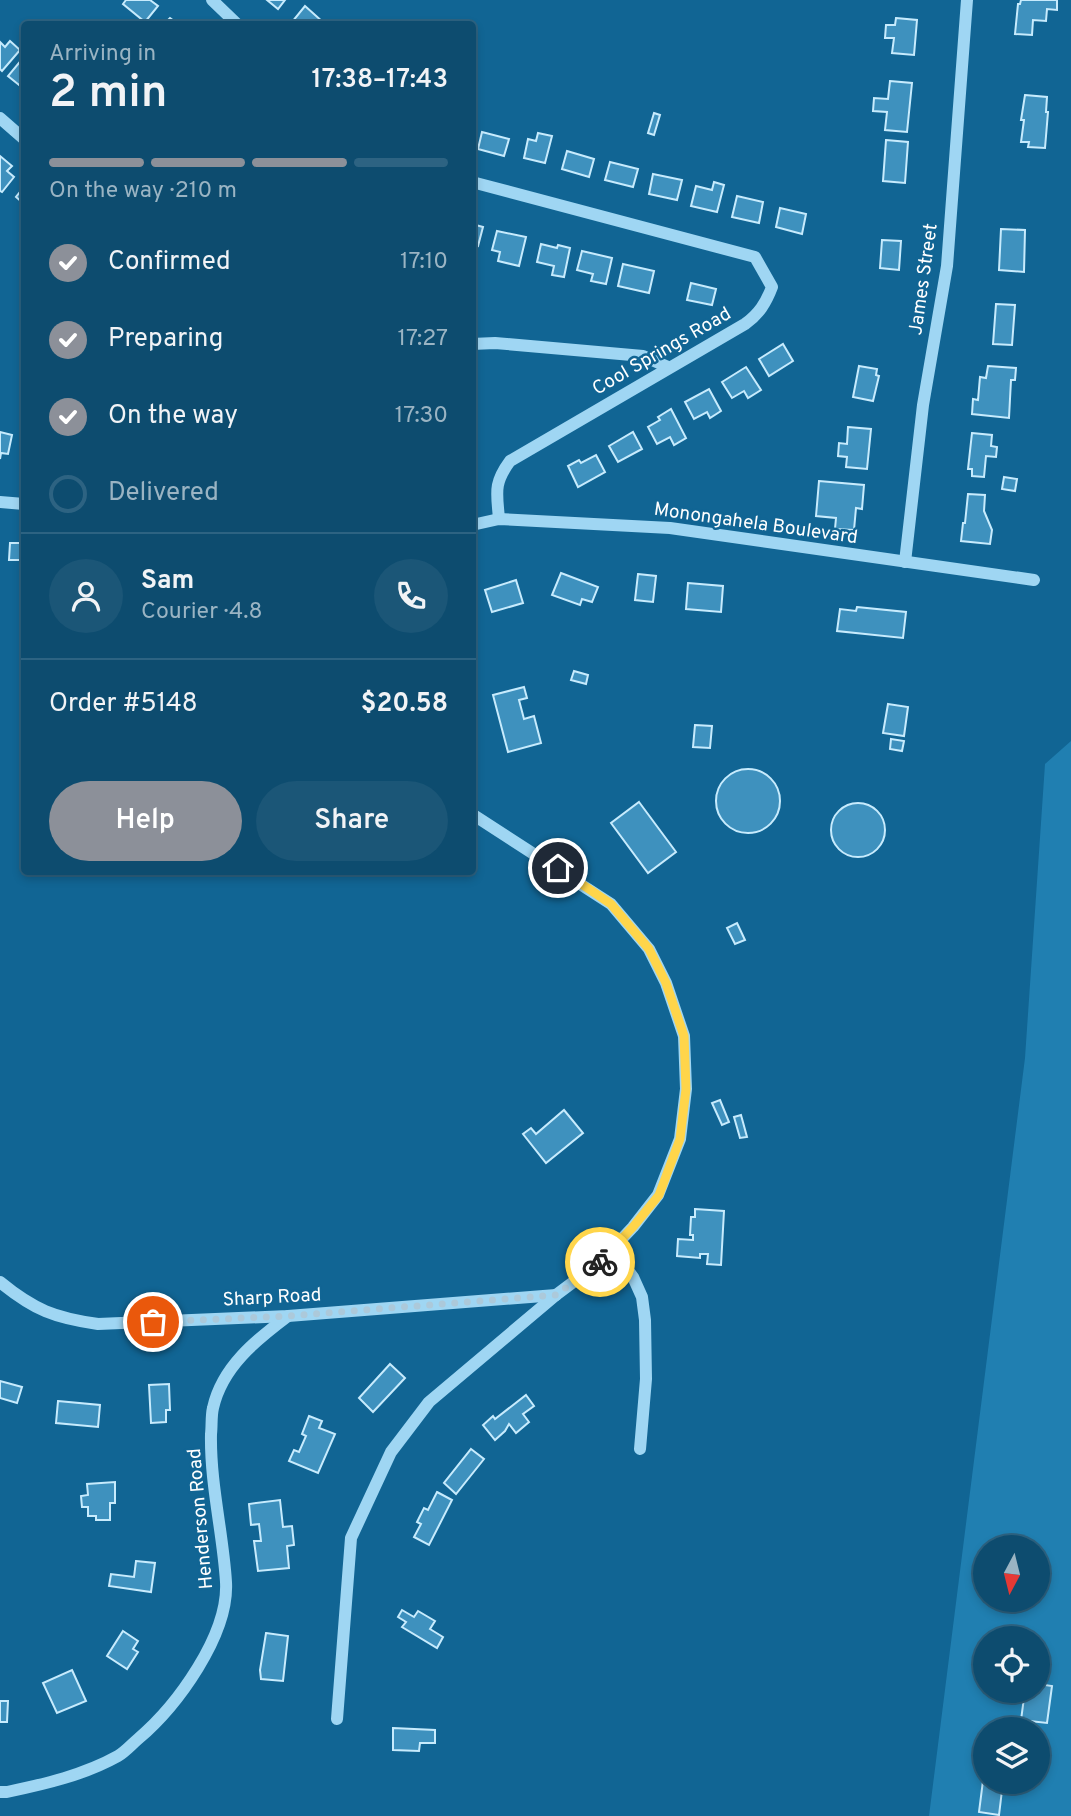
<!DOCTYPE html>
<meta charset="utf-8">
<style>
:root{--surface:#0d4c6f;--page:#1b5677;--text:#f1f3f6;--muted:#9ab4c3;--line:#2d6382;--accent:#8c9099}
body{margin:0;font-family:Overpass,sans-serif;background:var(--page);color:var(--text);height:100vh;display:flex;flex-direction:column;font-size:26px;white-space:nowrap}
*{box-sizing:border-box;margin:0}
p{font-size:23px;color:var(--muted)}
.icon{flex:none;width:38px;height:38px;fill:none;stroke:currentColor;stroke-width:2;stroke-linecap:round;stroke-linejoin:round}
.map{position:relative;flex:1;overflow:hidden}
.drawer{position:absolute;left:21px;top:21px;width:455px;height:854px;display:flex;flex-direction:column;background:var(--surface);border-radius:7px;box-shadow:0 4px 10px #0003,0 0 0 2px var(--line)}
.drawer>*{flex:none}
.needle{width:46px;rotate:187deg}
.buttons{position:absolute;left:973px;top:1535px;display:grid;gap:14px}
.buttons a{display:grid;place-items:center;width:77px;height:77px;border-radius:50%;background:var(--surface);box-shadow:0 4px 10px #0003,0 0 0 2px var(--line);font-size:35px}
.pin{position:absolute;display:grid;place-items:center;width:60px;height:60px;color:#fff;margin:-30px;border:4px solid #fff;border-radius:50%;box-shadow:0 2px 7px #0007}
.courier{position:absolute;display:grid;place-items:center;width:70px;height:70px;margin:-35px;border:5px solid #ffd54a;border-radius:50%;background:#fff;color:#222;box-shadow:0 2px 9px #0007}
.overview em{font-style:normal;font-weight:600}
.overview div{display:flex;flex-direction:column-reverse}
.overview{display:flex;align-items:center;justify-content:space-between;height:119px;padding:0 28px}
h1{font-size:46px;font-weight:600;line-height:52px}
.bar{display:grid;grid-template-columns:repeat(4,1fr);gap:10px 7px;align-content:center;height:84px;padding:0 28px}
.bar i{height:9px;border-radius:5px;background:var(--line)}
.bar .on{background:var(--accent)}
.bar p{grid-column:span 4}
.line{display:flex;align-items:center;gap:18px;padding:0 28px;border-top:2px solid var(--line)}
.line div{flex:1}
.round{display:grid;place-items:center;flex:none;width:74px;height:74px;border-radius:37px;background:var(--page)}
ol{padding:0 28px;list-style:none}
li{display:flex;align-items:center;gap:21px;height:77px}
li p{margin-inline-start:auto}
li .icon{padding:7px;border-radius:50%;background:var(--accent);color:#fff;stroke-width:4}
li:last-child{color:var(--muted)}
li i{width:38px;height:38px;border:4px solid var(--line);border-radius:50%}
.cta{display:flex;gap:14px;margin-top:auto;padding:14px 28px}
.cta a{flex:1;height:80px;border-radius:42px;background:var(--accent);color:#fff;font-size:28px;font-weight:600;line-height:80px;text-align:center}
.cta a+a{background:var(--page);color:var(--text)}
.map>svg:first-child{display:block}
.green{fill:#207fb1;fill-rule:evenodd}
.building{fill:#3e91be;stroke:#c7ebfd;stroke-width:2}
.lines{fill:none;stroke-linecap:round;stroke-linejoin:round}
.minor{stroke:#9fd6f3;stroke-width:12}
.done{stroke:#acc9da;stroke-width:7;stroke-dasharray:0 12.6}
.route{stroke:#ffd54a;stroke-width:9}
.labels{text-anchor:middle;stroke-width:5;stroke-linejoin:round;paint-order:stroke}
.street-label{font-size:19px;fill:#fff;stroke:#116594}
</style>
<div class="map">
<svg width="1071" height="1816" viewBox="0 0 1071 1816">
<rect width="100%" height="100%" fill="#116594"/>
<path class="green" d="M1071 741V1816H929L1025 1058 1045 764ZM985 1547H1038V1600H985ZM985 1638H1038V1690H985ZM985 1729H1038V1782H985Z"/>
<g class="building">
<polygon points="126,0 150,0 158,6 145,22 123,4"/>
<polygon points="267,0 285,0 278,9"/>
<polygon points="1021,0 1057,0 1057,10 1047,9 1046,21 1033,20 1032,35 1015,34 1018,4 1020,4"/>
<polygon points="305,6 324,23 322,24 295,24 292,22"/>
<polygon points="170,18 178,24 164,24"/>
<polygon points="896,18 917,20 914,55 892,53 894,38 885,38 886,25 895,25"/>
<polygon points="10,41 20,50 2,71 0,69 0,42 5,47"/>
<polygon points="23,58 24,58 24,89 8,76"/>
<polygon points="890,81 912,83 907,132 885,130 887,112 873,111 874,98 888,99"/>
<polygon points="1025,95 1047,97 1046,112 1048,112 1045,148 1028,147 1029,142 1021,142 1024,120 1021,120"/>
<polygon points="654,113 660,115 654,135 648,133"/>
<polygon points="482,132 509,139 504,156 478,149"/>
<polygon points="538,133 552,136 545,163 524,158 528,139 536,141"/>
<polygon points="886,140 908,142 905,183 883,181"/>
<polygon points="567,151 594,159 589,177 562,169"/>
<polygon points="0,156 12,166 7,171 14,177 2,192 0,191"/>
<polygon points="610,162 638,169 633,187 605,180"/>
<polygon points="653,174 682,180 677,200 649,194"/>
<polygon points="714,182 724,185 717,212 691,206 696,186 712,190"/>
<polygon points="24,187 24,204 16,197"/>
<polygon points="737,196 763,202 759,223 732,217"/>
<polygon points="780,208 806,214 802,234 776,227"/>
<polygon points="472,224 483,227 478,246 472,245"/>
<polygon points="1001,229 1025,230 1024,272 999,270"/>
<polygon points="497,231 526,237 519,266 498,261 500,252 492,250"/>
<polygon points="882,240 901,241 899,270 880,268"/>
<polygon points="541,244 557,248 558,245 570,248 564,277 552,275 554,266 537,262"/>
<polygon points="582,251 612,258 606,284 591,281 593,274 577,270"/>
<polygon points="623,264 654,271 649,293 618,286"/>
<polygon points="691,283 716,289 712,305 687,300"/>
<polygon points="996,304 1015,305 1012,345 993,344"/>
<polygon points="783,344 793,361 769,376 759,359"/>
<polygon points="859,366 877,369 876,375 879,376 873,401 853,397"/>
<polygon points="988,366 1016,368 1015,380 1011,380 1009,418 972,414 973,399 978,400 980,377 986,378"/>
<polygon points="746,367 761,390 748,398 744,391 732,398 722,382"/>
<polygon points="709,389 721,411 710,418 707,412 694,419 685,402"/>
<polygon points="671,409 686,438 674,445 670,437 657,444 648,427 660,420 658,417"/>
<polygon points="848,427 871,429 867,469 846,467 847,457 838,456 839,443 847,444"/>
<polygon points="0,432 12,435 8,454 1,453 0,459"/>
<polygon points="633,432 642,449 618,462 609,446"/>
<polygon points="972,433 992,435 991,446 997,447 996,457 986,456 984,477 972,476 972,469 968,469"/>
<polygon points="22,448 24,448 24,465 21,465"/>
<polygon points="596,455 605,472 578,487 568,466 579,460 581,463"/>
<polygon points="1004,477 1017,479 1015,491 1002,489"/>
<polygon points="819,481 864,485 862,509 856,508 854,530 835,529 836,518 816,516"/>
<polygon points="968,494 985,495 984,511 992,530 990,544 961,541 963,523 965,523"/>
<polygon points="10,543 24,543 24,560 9,560"/>
<polygon points="561,573 598,587 592,602 582,599 580,605 552,595"/>
<polygon points="638,574 656,576 653,602 635,600"/>
<polygon points="516,580 523,603 492,612 485,590"/>
<polygon points="688,583 723,586 721,612 686,609"/>
<polygon points="857,607 906,612 903,638 837,631 840,609 856,611"/>
<polygon points="574,671 588,675 586,684 571,680"/>
<polygon points="524,687 527,698 519,700 524,719 534,716 541,743 508,752 493,695"/>
<polygon points="888,704 908,707 904,736 883,733"/>
<polygon points="695,725 712,726 710,748 693,747"/>
<polygon points="891,739 904,741 902,751 890,749"/>
<circle cx="748" cy="801" r="32"/>
<polygon points="639,802 676,852 648,873 611,823"/>
<circle cx="858" cy="830" r="27"/>
<polygon points="737,923 745,940 735,944 727,928"/>
<polygon points="720,1100 729,1122 722,1125 712,1103"/>
<polygon points="564,1110 583,1133 546,1163 523,1134 531,1128 536,1134"/>
<polygon points="741,1115 747,1137 740,1138 734,1117"/>
<polygon points="695,1209 724,1211 721,1265 707,1264 708,1254 700,1254 700,1258 677,1256 678,1239 693,1240 693,1235 690,1235 691,1217 695,1217"/>
<polygon points="390,1364 405,1378 373,1412 359,1398"/>
<polygon points="0,1381 22,1387 17,1403 0,1398"/>
<polygon points="169,1384 170,1410 166,1410 166,1422 151,1423 149,1385"/>
<polygon points="526,1395 534,1406 523,1414 529,1422 516,1433 509,1424 505,1431 495,1440 483,1425 493,1416 495,1419"/>
<polygon points="58,1401 100,1405 98,1427 56,1423"/>
<polygon points="309,1416 322,1421 319,1428 335,1434 318,1473 289,1461 294,1450 299,1452 306,1436 302,1434"/>
<polygon points="471,1449 484,1459 456,1494 444,1483"/>
<polygon points="115,1482 115,1503 110,1503 110,1520 96,1520 96,1516 88,1516 88,1507 82,1507 81,1496 88,1495 87,1484"/>
<polygon points="437,1492 452,1500 429,1545 414,1537 421,1524 417,1522 424,1508 428,1510"/>
<polygon points="280,1500 283,1527 292,1526 294,1545 287,1546 289,1568 258,1571 254,1541 261,1541 259,1524 251,1525 249,1504"/>
<polygon points="136,1561 155,1563 151,1592 109,1586 111,1574 134,1577"/>
<polygon points="402,1610 414,1617 418,1611 435,1621 430,1629 443,1637 437,1648 402,1627 406,1622 398,1617"/>
<polygon points="123,1631 138,1641 133,1649 138,1652 127,1669 107,1656"/>
<polygon points="266,1633 288,1636 283,1681 261,1679 260,1670"/>
<polygon points="72,1670 86,1701 57,1713 43,1683"/>
<polygon points="1038,1684 1052,1686 1047,1723 1021,1720 1025,1690 1038,1690"/>
<polygon points="0,1701 8,1701 7,1722 0,1722"/>
<polygon points="393,1728 435,1730 435,1743 420,1743 419,1751 393,1750"/>
<polygon points="985,1765 985,1782 1003,1782 999,1815 979,1812"/>
</g>
<g class="lines">
<g class="minor">
<polyline points="212,0 237,24"/>
<polyline points="0,118 24,139"/>
<path d="M472 182 755 257 772 287C766 303 759 314 745 324L510 461C493 484 497 493 499 519"/>
<polyline points="472,344 495,343 643,356 668,367"/>
<polyline points="0,502 24,504"/>
<polyline points="472,525 499,519 670,528 1034,580"/>
<polyline points="905,562 923,405 947,266 967,0"/>
<polyline points="612,1249 633,1277 642,1297 645,1320 646,1379 640,1449"/>
<path d="M0 1282C34 1310 55 1318 98 1324L288 1316 556 1295"/>
<polyline points="337,1719 351,1538 391,1452 429,1402 556,1295 600,1262 633,1227 658,1195 680,1139 686,1089 684,1036 666,983 649,949 611,904 472,814"/>
<path d="M0 1792H7C45 1784 84 1775 118 1756 125 1752 131 1745 138 1739 177 1706 229 1635 226 1582 223 1533 210 1484 211 1434 212 1426 211 1416 213 1408 222 1367 256 1340 288 1316"/>
</g>
</g>
<g class="lines">
<polyline class="done" points="153,1322 288,1316 556,1295 600,1262"/>
<polyline class="route" points="558,868 611,904 649,949 666,983 684,1036 686,1089 680,1139 659,1195 633,1227 600,1262"/>
</g>
<g class="labels">
<g class="street-label">
<text transform="translate(922 279) rotate(-82)" y="7">James Street</text>
<text transform="translate(661 350) rotate(-30)" y="7">Cool Springs Road</text>
<text transform="translate(756 522) rotate(8)" y="7">Monongahela Boulevard</text>
<text transform="translate(272 1296) rotate(-3)" y="7">Sharp Road</text>
<text transform="translate(199 1519) rotate(-95)" y="7">Henderson Road</text>
</g>
</g>
</svg>
<div class="buttons">
<a><svg class="needle" viewBox="-14 -14 28 28"><path d="M0-13l5 13h-10z" fill="#e53935"/><path d="M0 13l5-13h-10z" fill="#9ab4c3"/></svg></a>
<a><svg class="icon" aria-label="locate" viewBox="0 0 24 24"><circle cx="12" cy="12" r="6"/><path d="M12 2v4M12 18v4M2 12h4M18 12h4"/></svg></a>
<a><svg class="icon" aria-label="layers" viewBox="0 0 24 24"><path d="M12 4l9 5-9 5-9-5zM3 14l9 5 9-5"/></svg></a>
</div>
<div class="pin" style="left:153px;top:1322px;background:#ea580c"><svg class="icon" aria-label="bag" viewBox="0 0 24 24"><path d="M5 8h14l-1 12H6zM9 8a3 3 0 0 1 6 0"/></svg></div>
<div class="pin" style="left:558px;top:868px;background:#1f2937"><svg class="icon" aria-label="home" viewBox="0 0 24 24"><path d="M3 11l9-7 9 7M6 9v11h12V9"/></svg></div>
<div class="courier" style="left:600px;top:1262px"><svg class="icon" aria-label="bike" viewBox="0 0 24 24"><circle cx="6" cy="16" r="4"/><circle cx="18" cy="16" r="4"/><path d="M6 16l4-8h5l3 8M10 8l3 8H6M13 5h3"/></svg></div>
<section class="drawer">
<div class="overview"><div><h1>2 min</h1><p>Arriving in</p></div><em>17:38–17:43</em></div>
<div class="bar"><i class="on"></i><i class="on"></i><i class="on"></i><i></i><p>On the way · 210 m</p></div>
<ol>
<li><svg class="icon" aria-label="check" viewBox="0 0 24 24"><path d="M5 12l5 5 9-10"/></svg>Confirmed<p>17:10</p></li>
<li><svg class="icon" aria-label="check" viewBox="0 0 24 24"><path d="M5 12l5 5 9-10"/></svg>Preparing<p>17:27</p></li>
<li><svg class="icon" aria-label="check" viewBox="0 0 24 24"><path d="M5 12l5 5 9-10"/></svg>On the way<p>17:30</p></li>
<li><i></i>Delivered</li>
</ol>
<div class="line" style="height:126px"><a class="round"><svg class="icon" aria-label="person" viewBox="0 0 24 24"><circle cx="12" cy="8" r="4"/><path d="M4 21q1-7 8-7t8 7"/></svg></a><div><b>Sam</b><p>Courier · 4.8</p></div><a class="round"><svg class="icon" aria-label="phone" viewBox="0 0 24 24"><path d="M5 4h4l2 5-3 2q2 4 5 5l2-3 5 2v4C11 20 4 13 5 4z"/></svg></a></div>
<div class="line" style="height:91px"><div>Order #5148</div><b>$20.58</b></div>
<div class="cta"><a>Help</a><a>Share</a></div>
</section>
</div>
